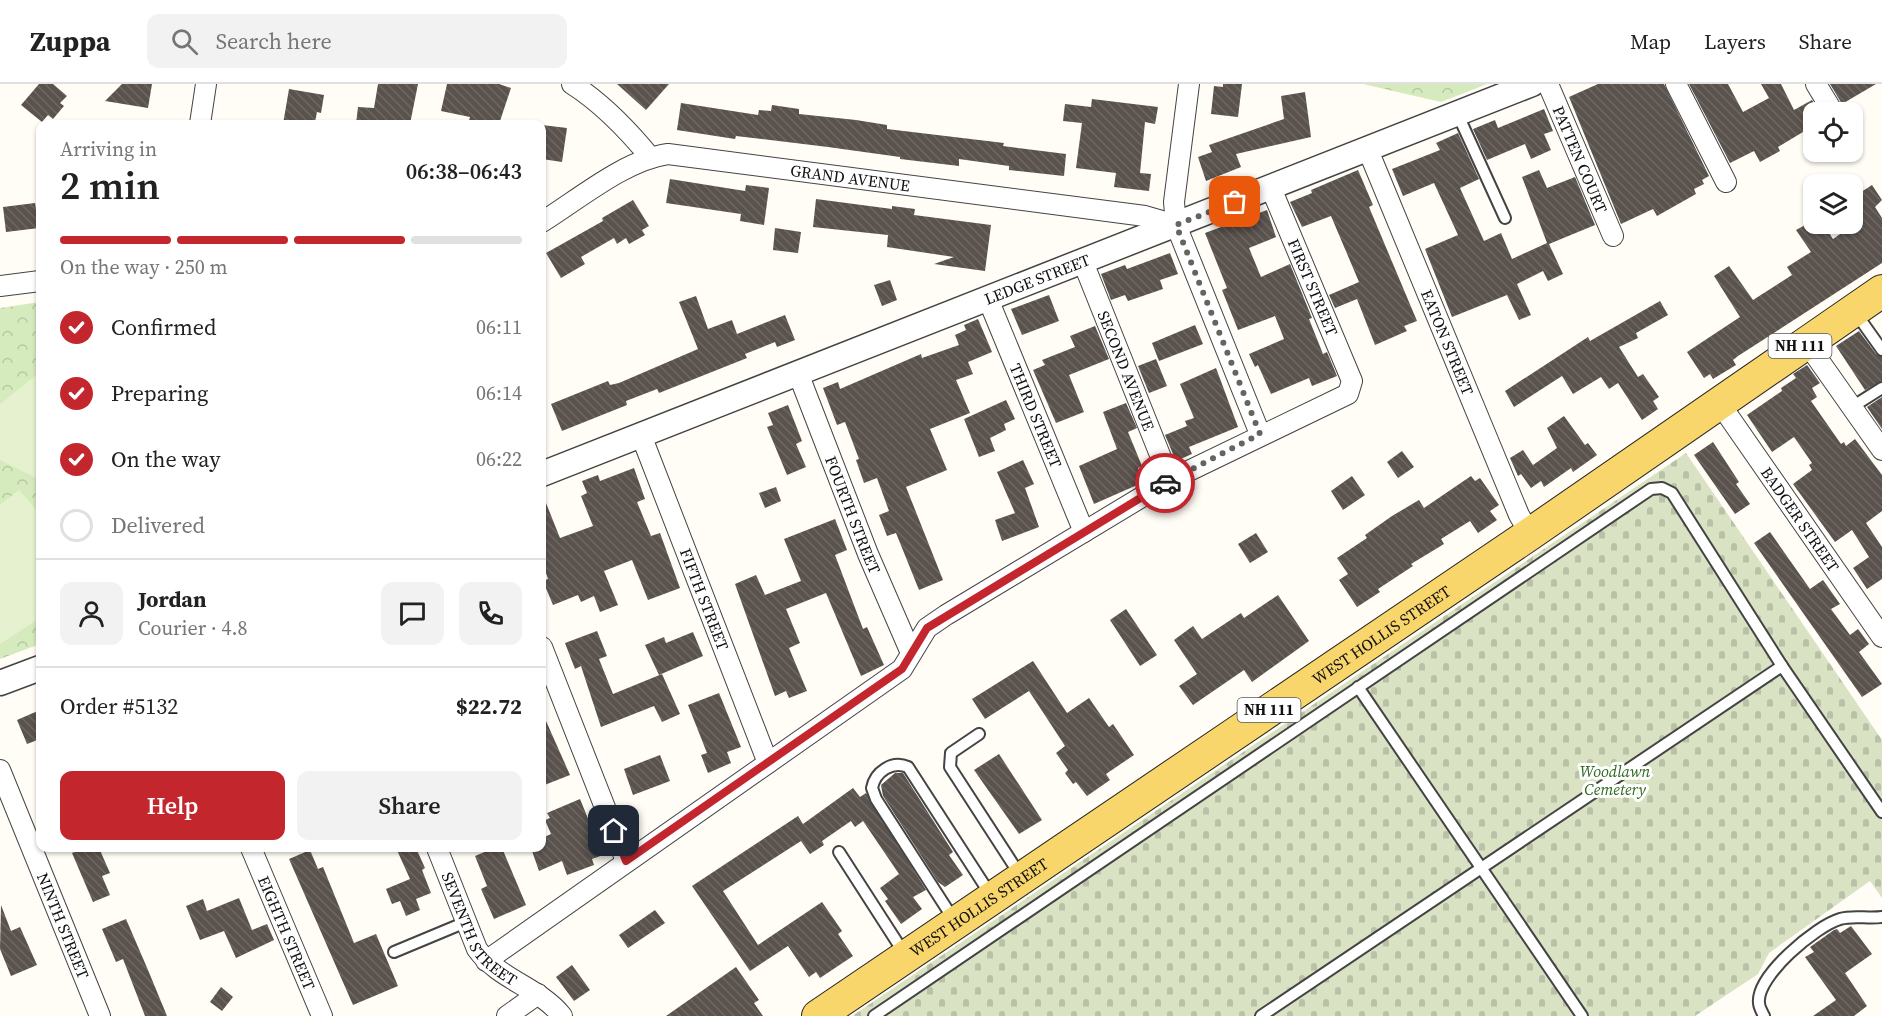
<!DOCTYPE html>
<meta charset="utf-8">
<style>
:root{--surface:#fff;--page:#f2f2f2;--text:#222;--muted:#767676;--line:#e0e0e0;--accent:#c4262e}
body{margin:0;font-family:"Source Serif 4",serif;background:var(--page);color:var(--text);height:100vh;display:flex;flex-direction:column;font-size:22px;white-space:nowrap}
*{box-sizing:border-box;margin:0}
p{font-size:20px;color:var(--muted)}
.icon{flex:none;width:33px;height:33px;fill:none;stroke:currentColor;stroke-width:2;stroke-linecap:round;stroke-linejoin:round}
.map{position:relative;flex:1;overflow:hidden}
.side{position:absolute;left:36px;top:36px;width:510px;height:732px;display:flex;flex-direction:column;background:var(--surface);border-radius:12px;box-shadow:0 2px 4px #0004}
.side>*{flex:none}
.fabs{position:absolute;left:1803px;top:18px;display:grid;gap:12px}
.fabs a{display:grid;place-items:center;width:60px;height:60px;border-radius:12px;background:var(--surface);box-shadow:0 2px 4px #0004;font-size:30px}
.pin{position:absolute;display:grid;place-items:center;width:51px;height:51px;color:#fff;margin:-26px;border-radius:12px;box-shadow:0 3px 9px #0006}
.courier{position:absolute;display:grid;place-items:center;width:60px;height:60px;margin:-30px;border:4px solid #c4262e;border-radius:50%;background:#fff;color:#222;box-shadow:0 2px 8px #0007}
.headline em{font-style:normal;font-weight:600}
.headline div{display:flex;flex-direction:column-reverse}
.headline{display:flex;align-items:center;justify-content:space-between;height:102px;padding:0 24px}
h1{font-size:39px;font-weight:600;line-height:45px}
.bar{display:grid;grid-template-columns:repeat(4,1fr);gap:9px 6px;align-content:center;height:72px;padding:0 24px}
.bar i{height:8px;border-radius:4px;background:var(--line)}
.bar .selected{background:var(--accent)}
.bar p{grid-column:span 4}
.line{display:flex;align-items:center;gap:15px;padding:0 24px;border-top:2px solid var(--line)}
.line div{flex:1}
.round{display:grid;place-items:center;flex:none;width:63px;height:63px;border-radius:12px;background:var(--page)}
ol{padding:0 24px;list-style:none}
li{display:flex;align-items:center;gap:18px;height:66px}
li p{margin-inline-start:auto}
li .icon{padding:6px;border-radius:50%;background:var(--accent);color:#fff;stroke-width:4}
li:last-child{color:var(--muted)}
li i{width:33px;height:33px;border:3px solid var(--line);border-radius:50%}
.button{display:flex;gap:12px;margin-top:auto;padding:12px 24px}
.button a{flex:1;height:69px;border-radius:12px;background:var(--accent);color:#fff;font-size:24px;font-weight:600;line-height:69px;text-align:center}
.button a+a{background:var(--page);color:var(--text)}
header{display:flex;align-items:center;gap:36px;box-sizing:border-box;height:84px;padding:0 30px;background:var(--surface);border-bottom:2px solid var(--line)}
header strong{font-size:28px}
nav{display:flex;gap:33px;margin-inline-start:auto;font-size:21px}
.search{width:420px;height:54px;background:var(--page);display:flex;align-items:center;gap:15px;box-sizing:border-box;padding:0 21px;border-radius:12px;color:var(--muted);font-size:22px}
.map>svg:first-child{display:block}
.cemetery{fill:url(#cemetery-stones)}
.park{fill:url(#park-crowns)}
.pitch{fill:#e6f2cf}
.building{fill:url(#building-back-hatch)}
.lines{fill:none;stroke-linecap:round;stroke-linejoin:round}
.service-casing{stroke:#444;stroke-width:14}
.minor-casing{stroke:#444;stroke-width:22}
.tertiary-casing{stroke:#444;stroke-width:27}
.primary-casing{stroke:#222;stroke-width:34}
.service{stroke:#fff;stroke-width:10}
.minor{stroke:#fff;stroke-width:20}
.tertiary{stroke:#fff;stroke-width:24}
.primary{stroke:#f9d66b;stroke-width:32}
.done{stroke:#646461;stroke-width:6;stroke-dasharray:0 10.8}
.route{stroke:#c4262e;stroke-width:8}
.labels{text-anchor:middle;stroke-width:6;stroke-linejoin:round;paint-order:stroke}
.shield{fill:#fff;stroke:#585858;stroke-width:1.5}
.shield-label{font-size:15px;font-weight:bold;fill:#111}
.street-label{font-size:16px;fill:#111;stroke:#fff}
.park-label{font-size:16px;font-style:italic;fill:#2f6b1f;stroke:#fff}
</style>
<header>
<strong>Zuppa</strong>
<div class="search"><svg class="icon" aria-label="search" viewBox="0 0 24 24"><circle cx="10" cy="10" r="6"/><path d="M15 15l6 6"/></svg>Search here</div>
<nav><a>Map</a><a>Layers</a><a>Share</a></nav>
</header>
<div class="map">
<svg width="1882" height="932" viewBox="0 0 1882 932">
<defs>
<pattern id="cemetery-stones" width="16" height="16" patternUnits="userSpaceOnUse" patternTransform="scale(1.5)"><rect width="16" height="16" fill="#d9e3c4"/><path d="M2 7V4a2 2 0 0 1 4 0v3zM10 15v-3a2 2 0 0 1 4 0v3z" fill="#b9c2a7"/></pattern>
<pattern id="park-crowns" width="20" height="18" patternUnits="userSpaceOnUse" patternTransform="scale(1.5)"><rect width="20" height="18" fill="#d5ebbd"/><path d="M2 6a3 3 0 1 1 6 0M12 15a3 3 0 1 1 6 0" fill="none" stroke="#b6c8a1"/></pattern>
<pattern id="building-back-hatch" width="6" height="6" patternUnits="userSpaceOnUse" patternTransform="scale(1.5)"><rect width="6" height="6" fill="#5a524d"/><path d="M-1 5l2 2M0 0l6 6M5-1l2 2" fill="none" stroke="#6d6662"/></pattern>
</defs>
<rect width="100%" height="100%" fill="#fffdf5"/>
<polygon class="cemetery" points="1686,369 1882,656 1882,814 1870,797 1769,869 1758,890 1695,932 852,932"/>
<g class="park">
<polygon points="1363,0 1487,0 1441,18"/>
<polygon points="40,218 40,560 0,575 0,224"/>
</g>
<g class="pitch">
<polygon points="40,288 40,396 0,376 0,320"/>
<polygon points="19,406 40,430 40,534 0,560 0,421"/>
</g>
<g class="building">
<polygon points="39,0 53,0 67,12 60,19 64,22 53,35 48,31 42,38 21,21"/>
<polygon points="122,0 152,0 148,24 105,17"/>
<polygon points="378,0 418,0 410,40 356,40 358,23 374,24"/>
<polygon points="447,0 499,0 511,4 499,40 468,40 470,33 441,27"/>
<polygon points="617,0 669,0 646,26"/>
<polygon points="1223,0 1242,0 1238,33 1211,30 1214,2 1223,3"/>
<polygon points="1598,0 1664,0 1709,92 1702,96 1704,100 1694,105 1696,110 1657,132 1653,125 1621,140 1569,13"/>
<polygon points="1689,0 1728,0 1743,28 1769,14 1761,0 1781,0 1794,26 1812,16 1819,28 1814,28 1814,36 1805,40 1808,45 1778,63 1780,67 1760,78 1754,67 1730,79"/>
<polygon points="1830,0 1876,0 1842,20"/>
<polygon points="289,5 324,11 321,29 317,28 315,38 301,36 301,40 283,40"/>
<polygon points="1305,8 1311,53 1236,70 1241,83 1206,97 1198,73 1212,68 1209,61 1284,35 1281,12"/>
<polygon points="1092,15 1158,23 1155,40 1145,38 1140,89 1151,90 1149,107 1114,103 1116,89 1076,84 1082,39 1063,37 1065,20 1091,23"/>
<polygon points="681,19 758,31 759,26 771,27 772,21 799,25 799,30 856,36 887,41 887,45 1004,59 1003,62 1066,70 1064,92 1009,86 1009,82 959,75 959,82 900,75 900,73 828,63 736,52 735,55 677,46"/>
<polygon points="1544,25 1553,47 1544,50 1551,66 1531,75 1525,60 1487,76 1473,45 1495,36 1498,44"/>
<polygon points="542,41 567,44 562,78 542,75"/>
<polygon points="1458,49 1479,95 1460,104 1484,157 1501,149 1512,175 1547,159 1522,93 1539,86 1547,104 1575,93 1595,141 1549,160 1563,190 1548,197 1543,187 1517,200 1531,231 1519,236 1507,211 1452,233 1425,165 1458,151 1434,99 1403,112 1392,85 1440,66 1436,59"/>
<polygon points="1358,86 1373,121 1369,123 1417,237 1404,242 1407,247 1375,261 1357,215 1335,224 1329,211 1359,198 1331,132 1302,143 1290,118 1312,109 1311,106"/>
<polygon points="670,95 745,107 746,101 769,104 764,141 740,137 741,130 666,119"/>
<polygon points="1872,101 1882,116 1875,123 1882,134 1882,179 1738,272 1733,276 1736,281 1713,295 1710,290 1704,294 1687,268 1740,233 1714,192 1729,182 1753,216 1792,191 1787,183 1811,168 1796,146 1807,140 1823,140 1833,155 1863,134 1852,114"/>
<polygon points="816,115 892,125 892,122 915,125 914,131 991,141 985,187 934,180 954,173 887,163 888,151 813,143"/>
<polygon points="633,116 649,142 642,146 645,151 629,160 626,154 617,160 614,154 581,173 585,180 561,194 546,169 603,137 602,134"/>
<polygon points="35,119 39,144 6,148 3,123"/>
<polygon points="1267,126 1276,153 1249,164 1261,193 1290,180 1312,234 1309,235 1323,270 1327,268 1337,292 1312,302 1309,294 1271,310 1258,281 1255,283 1249,270 1284,255 1275,232 1238,246 1222,206 1227,204 1205,149"/>
<polygon points="775,144 801,148 798,169 773,166"/>
<polygon points="1170,169 1178,190 1160,196 1163,205 1128,217 1125,211 1111,216 1101,190 1125,181 1127,185"/>
<polygon points="890,196 897,216 882,222 874,201"/>
<polygon points="1049,211 1059,237 1022,251 1011,225"/>
<polygon points="696,212 708,245 732,236 737,250 785,231 795,256 777,263 775,258 745,270 747,274 659,309 657,305 626,317 627,321 562,347 551,320 608,297 610,301 619,299 698,265 679,218"/>
<polygon points="1660,217 1668,231 1636,249 1638,254 1619,263 1638,293 1643,290 1659,313 1653,317 1658,325 1642,336 1618,299 1609,305 1601,293 1573,310 1562,292 1514,323 1505,307 1588,253 1590,257"/>
<polygon points="978,235 992,268 968,278 973,290 956,296 970,329 930,345 947,386 906,403 943,496 919,506 896,449 887,452 879,431 889,427 877,394 864,399 856,376 859,375 845,338 837,341 823,304 838,298 840,305 921,270 922,274 959,261 955,251 966,246 964,241"/>
<polygon points="1195,241 1203,260 1159,277 1152,259"/>
<polygon points="1095,242 1109,275 1069,291 1084,328 1056,339 1033,286 1045,281 1042,276 1075,263 1070,252"/>
<polygon points="1859,247 1876,270 1882,273 1882,297 1865,306 1836,262"/>
<polygon points="1156,275 1167,302 1149,309 1138,282"/>
<polygon points="1807,281 1820,299 1812,304 1817,313 1811,317 1841,360 1844,358 1846,362 1855,355 1882,391 1882,427 1866,439 1882,463 1882,495 1867,505 1853,484 1869,473 1852,446 1835,458 1793,400 1812,386 1809,381 1812,379 1794,353 1772,368 1747,331 1782,307 1781,304 1796,294 1793,290"/>
<polygon points="1216,284 1238,343 1189,363 1192,370 1176,377 1165,351 1187,342 1185,337 1194,334 1180,300"/>
<polygon points="1882,313 1882,345 1867,323"/>
<polygon points="1006,316 1015,335 1004,340 1006,346 990,354 995,367 979,373 964,335"/>
<polygon points="1126,319 1137,344 1128,348 1142,382 1138,384 1144,398 1094,420 1079,382 1117,365 1103,328"/>
<polygon points="788,321 802,357 796,360 806,383 787,391 767,343 773,341 768,329"/>
<polygon points="1564,332 1585,361 1588,359 1597,371 1573,388 1571,384 1544,403 1541,397 1531,404 1521,390 1518,392 1510,374 1523,366 1533,381 1557,364 1547,344"/>
<polygon points="1713,358 1739,398 1736,400 1750,420 1735,430 1694,371"/>
<polygon points="1402,367 1414,383 1398,394 1387,378"/>
<polygon points="1023,376 1034,400 1025,404 1039,443 1002,457 995,436 1015,429 997,388"/>
<polygon points="634,384 645,415 637,418 651,452 660,449 680,504 648,516 632,476 604,487 618,521 600,528 594,512 581,518 578,511 553,521 543,497 548,495 542,477 542,409 560,454 593,442 581,412 587,409 582,397 598,391 600,397"/>
<polygon points="1352,392 1365,411 1343,426 1331,407"/>
<polygon points="1471,392 1475,397 1480,394 1499,421 1490,427 1497,436 1478,449 1470,437 1441,455 1444,460 1411,480 1413,482 1378,505 1380,508 1357,523 1339,496 1348,490 1337,474 1367,454 1365,451 1392,432 1419,416 1424,424"/>
<polygon points="776,403 781,417 765,424 759,409"/>
<polygon points="835,435 847,466 835,471 863,545 867,543 884,581 861,592 826,509 786,525 800,559 789,564 807,607 789,614 786,607 775,612 735,500 756,491 765,511 801,497 784,455"/>
<polygon points="1770,448 1810,505 1823,496 1840,520 1831,525 1850,551 1858,545 1869,560 1859,568 1882,600 1862,613 1754,459"/>
<polygon points="1256,449 1268,468 1250,479 1238,460"/>
<polygon points="1278,511 1309,557 1252,598 1244,586 1193,621 1179,602 1197,590 1174,556 1193,542 1202,555 1241,529 1244,534"/>
<polygon points="1126,525 1157,571 1140,582 1110,536"/>
<polygon points="597,547 607,572 599,575 613,610 662,590 680,630 662,638 654,622 601,643 581,582 575,585 565,559"/>
<polygon points="693,548 703,572 659,591 645,561 664,553 666,559"/>
<polygon points="1033,577 1067,629 1089,614 1109,643 1113,640 1134,671 1106,690 1110,696 1087,712 1076,698 1073,700 1065,689 1068,686 1056,669 1065,662 1029,607 985,635 972,615"/>
<polygon points="719,609 741,663 727,668 731,679 708,689 701,671 707,669 688,621"/>
<polygon points="40,626 40,655 27,660 17,636"/>
<polygon points="542,628 570,691 542,702"/>
<polygon points="999,670 1042,736 1019,750 974,686"/>
<polygon points="660,671 670,697 633,711 624,685"/>
<polygon points="895,689 903,689 953,768 949,771 963,791 945,803 938,798 883,712 881,701"/>
<polygon points="853,704 860,713 866,709 926,806 913,813 922,825 901,840 885,817 888,815 880,804 899,790 863,737 855,743 851,737 822,757 824,761 810,770 801,757 723,807 758,861 822,818 842,847 838,850 853,872 820,894 816,888 809,893 788,862 750,887 692,802 798,732 803,740"/>
<polygon points="580,715 603,771 592,775 594,781 567,791 562,777 539,787 531,764 542,764 542,754 551,750 545,736 550,734 547,729"/>
<polygon points="85,764 99,764 110,789 102,792 110,811 93,818 72,769"/>
<polygon points="396,764 416,764 425,784 422,786 431,809 416,815 420,826 406,832 400,817 392,820 386,805 410,795"/>
<polygon points="494,764 502,764 526,821 494,835 481,805 487,802 475,772"/>
<polygon points="310,766 318,785 323,783 354,859 376,850 398,902 353,921 289,775"/>
<polygon points="239,814 252,846 267,840 274,856 236,874 224,847 200,856 186,822 203,815 207,827"/>
<polygon points="1,821 11,847 20,843 37,881 11,892 0,865"/>
<polygon points="655,826 665,839 628,864 619,851"/>
<polygon points="126,835 148,886 167,932 145,932 123,875 116,878 102,845"/>
<polygon points="1851,842 1872,870 1845,889 1867,922 1854,932 1813,932 1836,916 1805,873 1814,868 1810,863 1834,846 1837,845 1840,849"/>
<polygon points="572,881 590,906 574,917 556,893"/>
<polygon points="736,883 759,916 754,919 763,932 666,932"/>
<polygon points="221,903 233,913 222,927 210,918"/>
</g>
<g class="lines">
<defs>
<g id="service">
<polyline points="1458,31 1505,134"/>
<polyline points="1855,228 1882,266"/>
<polyline points="1852,323 1882,304"/>
<polyline points="1358,603 1582,932"/>
<polyline points="979,650 951,669 950,683 1020,791"/>
<polyline points="839,768 904,869"/>
<path d="M954 836 876 715 872 704C875 688 892 676 908 683L992 813"/>
<polyline points="394,868 466,838"/>
<polyline points="874,932 1651,405 1662,404 1672,409 1782,582 1882,728"/>
<polyline points="1261,932 1782,582"/>
<path d="M1764 932C1762 928 1759 923 1759 919 1756 892 1816 842 1840 835 1853 831 1868 835 1882 833"/>
</g>
<g id="minor">
<path d="M572 0C602 19 627 45 650 73"/>
<polyline points="1189,0 1174,118 1176,141 1260,350"/>
<path id="s1" d="M1548 0 1613 152"/>
<polyline points="1676,0 1726,98"/>
<polyline points="1816,0 1833,28"/>
<polyline points="200,40 206,0"/>
<path id="s2" d="M1368 66 1519 431 1530 450"/>
<path id="s3" d="M542 138C579 115 625 76 668 70L1145 132 1176 141"/>
<path id="s4" d="M1083 178 1170 396"/>
<polyline points="0,202 40,197"/>
<path id="s5" d="M988 215 1084 448"/>
<polyline points="1806,258 1882,366"/>
<path id="s6" d="M798 289 868 470 911 569"/>
<path id="s7" d="M1718 317 1882 553"/>
<path id="s8" d="M641 351 768 679"/>
<polyline points="542,563 626,777"/>
<path id="s9" d="M0 686 100 932"/>
<path id="s10" d="M251 764 322 932"/>
<path id="s11" d="M437 764 477 865C499 896 539 903 562 932"/>
<polyline points="486,877 902,585 927,544 946,531 1170,396 1348,310 1352,297 1271,104"/>
<polyline points="507,932 538,910"/>
</g>
<g id="tertiary">
<path id="s12" d="M542 390 1532 0"/>
<polyline points="0,599 40,584"/>
</g>
<g id="primary">
<path id="s13" d="M818 932 1530 450 1882 207"/>
</g>
</defs>
<use href="#service" class="service-casing"/>
<use href="#minor" class="minor-casing"/>
<use href="#tertiary" class="tertiary-casing"/>
<use href="#primary" class="primary-casing"/>
<use href="#service" class="service"/>
<use href="#minor" class="minor"/>
<use href="#tertiary" class="tertiary"/>
<use href="#primary" class="primary"/>
</g>
<g class="lines">
<polyline class="done" points="1165,399 1260,350 1176,141 1235,118"/>
<polyline class="route" points="614,747 626,777 902,585 927,544 1165,399"/>
</g>
<g class="labels">
<g class="shield">
<rect x="1768.5" y="250" width="63" height="24" rx="4.5"/>
<rect x="1237.5" y="614" width="63" height="24" rx="4.5"/>
</g>
<g class="shield-label">
<text x="1800" y="267">NH 111</text>
<text x="1269" y="631">NH 111</text>
</g>
<g class="street-label">
<text dy="6" stroke="none"><textPath href="#s1" startOffset="82">PATTEN COURT</textPath></text>
<text dy="6" stroke="none"><textPath href="#s3" startOffset="328">GRAND AVENUE</textPath></text>
<text dy="6" stroke="none"><textPath href="#s12" startOffset="532">LEDGE STREET</textPath></text>
<text transform="translate(1313 203) rotate(67)" y="6">FIRST STREET</text>
<text dy="6" stroke="none"><textPath href="#s2" startOffset="208">EATON STREET</textPath></text>
<text dy="6" stroke="none"><textPath href="#s4" startOffset="117">SECOND AVENUE</textPath></text>
<text dy="6" stroke="none"><textPath href="#s5" startOffset="126">THIRD STREET</textPath></text>
<text dy="6" stroke="none"><textPath href="#s6" startOffset="152">FOURTH STREET</textPath></text>
<text dy="6" stroke="none"><textPath href="#s7" startOffset="144">BADGER STREET</textPath></text>
<text dy="6" stroke="none"><textPath href="#s8" startOffset="176">FIFTH STREET</textPath></text>
<text dy="6" stroke="none"><textPath href="#s13" startOffset="680">WEST HOLLIS STREET</textPath></text>
<text dy="6" stroke="none"><textPath href="#s13" startOffset="194">WEST HOLLIS STREET</textPath></text>
<text dy="6" stroke="none"><textPath href="#s11" startOffset="93">SEVENTH STREET</textPath></text>
<text dy="6" stroke="none"><textPath href="#s9" startOffset="168">NINTH STREET</textPath></text>
<text dy="6" stroke="none"><textPath href="#s10" startOffset="92">EIGHTH STREET</textPath></text>
</g>
<g class="park-label">
<text x="1615" y="693">Woodlawn<tspan x="1615" dy="18">Cemetery</tspan></text>
</g>
</g>
</svg>
<div class="fabs">
<a><svg class="icon" aria-label="locate" viewBox="0 0 24 24"><circle cx="12" cy="12" r="6"/><path d="M12 2v4M12 18v4M2 12h4M18 12h4"/></svg></a>
<a><svg class="icon" aria-label="layers" viewBox="0 0 24 24"><path d="M12 4l9 5-9 5-9-5zM3 14l9 5 9-5"/></svg></a>
</div>
<div class="pin" style="left:1235px;top:118px;background:#ea580c"><svg class="icon" aria-label="bag" viewBox="0 0 24 24"><path d="M5 8h14l-1 12H6zM9 8a3 3 0 0 1 6 0"/></svg></div>
<div class="pin" style="left:614px;top:747px;background:#1f2937"><svg class="icon" aria-label="home" viewBox="0 0 24 24"><path d="M3 11l9-7 9 7M6 9v11h12V9"/></svg></div>
<div class="courier" style="left:1165px;top:399px"><svg class="icon" aria-label="car" viewBox="0 0 24 24"><path d="M5 17H2v-5l4-1 3-4h7l3 4 3 1v5h-3M9 17h6M6 11h13"/><circle cx="7" cy="17" r="2"/><circle cx="17" cy="17" r="2"/></svg></div>
<section class="side">
<div class="headline"><div><h1>2 min</h1><p>Arriving in</p></div><em>06:38–06:43</em></div>
<div class="bar"><i class="selected"></i><i class="selected"></i><i class="selected"></i><i></i><p>On the way · 250 m</p></div>
<ol>
<li><svg class="icon" aria-label="check" viewBox="0 0 24 24"><path d="M5 12l5 5 9-10"/></svg>Confirmed<p>06:11</p></li>
<li><svg class="icon" aria-label="check" viewBox="0 0 24 24"><path d="M5 12l5 5 9-10"/></svg>Preparing<p>06:14</p></li>
<li><svg class="icon" aria-label="check" viewBox="0 0 24 24"><path d="M5 12l5 5 9-10"/></svg>On the way<p>06:22</p></li>
<li><i></i>Delivered</li>
</ol>
<div class="line" style="height:108px"><a class="round"><svg class="icon" aria-label="person" viewBox="0 0 24 24"><circle cx="12" cy="8" r="4"/><path d="M4 21q1-7 8-7t8 7"/></svg></a><div><b>Jordan</b><p>Courier · 4.8</p></div><a class="round"><svg class="icon" aria-label="chat" viewBox="0 0 24 24"><path d="M4 5h16v11H9l-5 4z"/></svg></a><a class="round"><svg class="icon" aria-label="phone" viewBox="0 0 24 24"><path d="M5 4h4l2 5-3 2q2 4 5 5l2-3 5 2v4C11 20 4 13 5 4z"/></svg></a></div>
<div class="line" style="height:78px"><div>Order #5132</div><b>$22.72</b></div>
<div class="button"><a>Help</a><a>Share</a></div>
</section>
</div>
